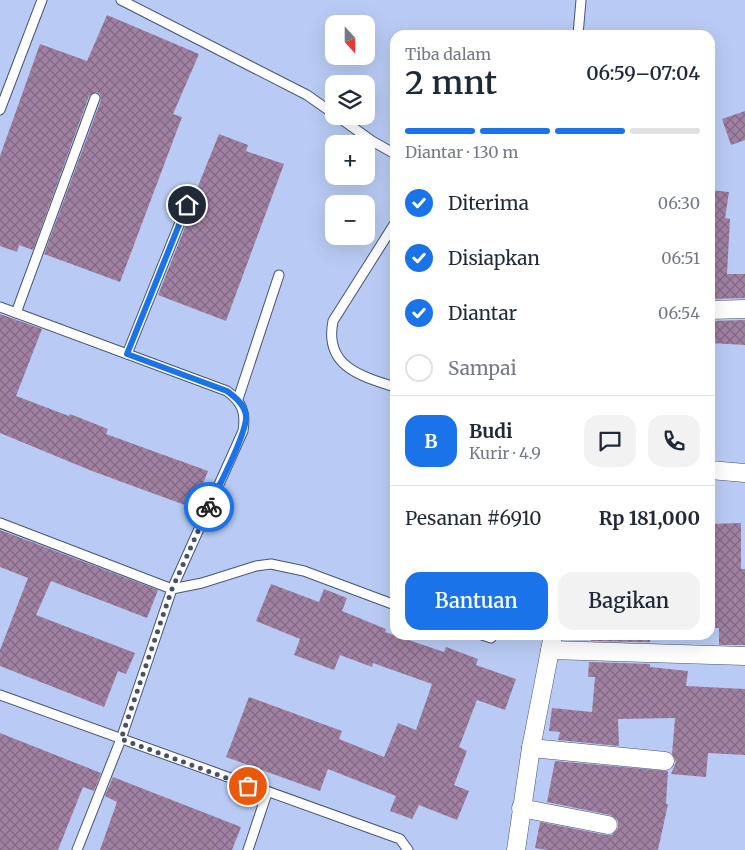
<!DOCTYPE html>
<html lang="id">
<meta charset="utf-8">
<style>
:root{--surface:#fff;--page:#f2f2f3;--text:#1f2937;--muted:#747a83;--line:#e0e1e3;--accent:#1a73e8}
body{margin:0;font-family:Merriweather,serif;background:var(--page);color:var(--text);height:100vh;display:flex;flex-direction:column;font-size:19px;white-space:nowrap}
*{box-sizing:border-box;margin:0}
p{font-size:16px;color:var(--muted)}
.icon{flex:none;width:28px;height:28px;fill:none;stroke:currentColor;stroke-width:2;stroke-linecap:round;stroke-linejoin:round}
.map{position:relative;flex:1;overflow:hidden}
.sheet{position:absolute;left:390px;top:30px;width:325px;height:610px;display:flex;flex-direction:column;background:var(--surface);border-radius:15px;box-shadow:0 5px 20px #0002}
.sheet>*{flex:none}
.needle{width:32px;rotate:159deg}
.controls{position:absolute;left:325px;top:15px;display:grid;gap:10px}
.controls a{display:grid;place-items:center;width:50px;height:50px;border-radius:10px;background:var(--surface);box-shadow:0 5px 20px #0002;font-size:25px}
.pin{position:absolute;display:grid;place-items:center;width:42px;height:42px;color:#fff;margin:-21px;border:2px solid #fff;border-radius:50%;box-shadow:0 1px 5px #0007}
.courier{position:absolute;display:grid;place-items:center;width:50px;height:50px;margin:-25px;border:4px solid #1a73e8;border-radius:50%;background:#fff;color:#222;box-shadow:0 1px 6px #0007}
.headline em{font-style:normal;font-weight:600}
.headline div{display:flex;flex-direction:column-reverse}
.headline{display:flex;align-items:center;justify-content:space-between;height:85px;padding:0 15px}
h1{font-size:32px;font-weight:600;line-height:38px}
.bar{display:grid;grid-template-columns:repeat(4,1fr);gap:8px 5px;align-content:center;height:60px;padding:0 15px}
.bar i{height:6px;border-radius:4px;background:var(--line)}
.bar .selected{background:var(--accent)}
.bar p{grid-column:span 4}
.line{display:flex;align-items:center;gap:12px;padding:0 15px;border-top:1px solid var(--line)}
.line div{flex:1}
.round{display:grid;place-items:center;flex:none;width:52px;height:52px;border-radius:15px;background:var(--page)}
ol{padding:0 15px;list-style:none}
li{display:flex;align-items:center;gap:15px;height:55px}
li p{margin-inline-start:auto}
li .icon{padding:5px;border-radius:50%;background:var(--accent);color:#fff;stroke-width:4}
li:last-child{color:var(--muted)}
li i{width:28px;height:28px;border:2px solid var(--line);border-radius:50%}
.button{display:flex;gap:10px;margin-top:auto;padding:10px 15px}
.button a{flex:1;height:58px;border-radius:15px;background:var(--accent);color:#fff;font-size:20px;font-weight:600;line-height:58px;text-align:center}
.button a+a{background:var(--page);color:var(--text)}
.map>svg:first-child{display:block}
.building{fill:url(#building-cross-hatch)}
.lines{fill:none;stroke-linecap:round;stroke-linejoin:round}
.service-casing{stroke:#455477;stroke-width:11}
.minor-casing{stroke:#455477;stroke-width:19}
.service{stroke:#fff;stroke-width:9}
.minor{stroke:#fff;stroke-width:18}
.done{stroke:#475169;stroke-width:5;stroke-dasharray:0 9}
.route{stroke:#1a73e8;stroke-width:6}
</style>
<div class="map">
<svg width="745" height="850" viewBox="0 0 745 850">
<defs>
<pattern id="building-cross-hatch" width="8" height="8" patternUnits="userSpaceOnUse" patternTransform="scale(1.25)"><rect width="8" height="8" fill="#a181a2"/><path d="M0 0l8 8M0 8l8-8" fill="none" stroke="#816883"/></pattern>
</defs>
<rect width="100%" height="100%" fill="#b9cbf4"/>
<g class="building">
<polygon points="107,15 199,54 173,114 182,117 120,282 44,254 101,100 100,94 97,92 89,96 33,250 19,245 17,252 0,246 0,156 40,44 87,61"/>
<polygon points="745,111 745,140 731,145 722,119"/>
<polygon points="219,134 248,145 246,151 284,164 226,321 158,295 193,207 192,201"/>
<polygon points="710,190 729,192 725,218 730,219 727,274 745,274 745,298 710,299"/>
<polygon points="0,314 42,329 16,396 69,416 70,414 108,429 106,434 208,471 193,508 92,471 0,433"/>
<polygon points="745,320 745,345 710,343 710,321"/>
<polygon points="741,523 741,569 745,569 745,645 719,645 719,628 710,628 710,524"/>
<polygon points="0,530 158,590 147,618 51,581 36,615 135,653 126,674 118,671 104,707 0,666 0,650 28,578 0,567"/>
<polygon points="271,584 319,602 324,589 347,598 342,611 386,629 385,632 444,652 446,647 478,659 476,665 516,679 505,710 477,700 459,747 467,751 454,785 469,791 457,820 419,805 412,819 390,811 396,796 328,769 320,791 226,757 249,697 342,731 339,739 384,757 398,723 416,730 432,684 373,663 372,667 340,655 334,670 294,655 300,639 256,621"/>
<polygon points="592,635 651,635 650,642 591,641"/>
<polygon points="589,662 650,664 650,667 688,671 686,686 745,689 745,755 708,753 706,777 671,774 676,762 672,754 675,718 618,719 619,746 558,740 560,732 549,731 552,708 592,712 595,677 588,677"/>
<polygon points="0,733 101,773 94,791 83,787 58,850 0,850"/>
<polygon points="555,761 668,771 666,804 668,804 658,850 547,850 535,848 540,822 606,835 612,835 618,828 618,821 610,815 547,802"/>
<polygon points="113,777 241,827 232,850 100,850 117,802 105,796"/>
</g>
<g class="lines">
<defs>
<g id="service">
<polyline points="121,0 307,95 334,114"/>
<polyline points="578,35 581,0"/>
<polyline points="0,110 42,0"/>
<polyline points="337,116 372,141 395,154"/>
<path d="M395 223 333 321C324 366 360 376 395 387"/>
<path d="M0 307 227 391C242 402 246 412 243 431L172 589 121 739 77 850"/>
<polyline points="16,313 95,98"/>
<polyline points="127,354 187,205"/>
<polyline points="238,399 279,275"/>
<polyline points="0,523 172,589 202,583 256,566 271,564 304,571 395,605"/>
<polyline points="482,635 491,638"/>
<polyline points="0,695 400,839 408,850"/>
<polyline points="248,850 267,793"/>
</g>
<g id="minor">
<polyline points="710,310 745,309"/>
<polyline points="710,470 745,473"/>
<polyline points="550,650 745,656"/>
<polyline points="531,748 665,761"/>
<polyline points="521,808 608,825"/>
<polyline points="516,850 531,748 553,635"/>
</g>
</defs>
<use href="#service" class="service-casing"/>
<use href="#minor" class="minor-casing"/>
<use href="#service" class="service"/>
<use href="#minor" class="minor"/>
</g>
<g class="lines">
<polyline class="done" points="209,507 172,589 121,739 248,786"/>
<path class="route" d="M187 205 127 354 227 391C235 397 244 404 246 415 248 432 217 489 209 507"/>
</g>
</svg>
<div class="controls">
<a><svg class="needle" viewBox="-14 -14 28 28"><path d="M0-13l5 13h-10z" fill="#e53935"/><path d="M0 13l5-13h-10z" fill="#747a83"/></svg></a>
<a><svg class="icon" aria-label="layers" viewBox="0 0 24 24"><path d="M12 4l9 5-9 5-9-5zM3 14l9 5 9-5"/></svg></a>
<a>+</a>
<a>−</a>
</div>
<div class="pin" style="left:248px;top:786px;background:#ea580c"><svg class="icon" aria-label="bag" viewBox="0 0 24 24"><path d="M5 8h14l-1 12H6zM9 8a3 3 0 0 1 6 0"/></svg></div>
<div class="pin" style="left:187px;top:205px;background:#1f2937"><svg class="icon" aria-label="home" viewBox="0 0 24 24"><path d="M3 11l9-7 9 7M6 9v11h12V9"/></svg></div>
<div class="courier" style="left:209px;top:507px"><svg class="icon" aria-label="bike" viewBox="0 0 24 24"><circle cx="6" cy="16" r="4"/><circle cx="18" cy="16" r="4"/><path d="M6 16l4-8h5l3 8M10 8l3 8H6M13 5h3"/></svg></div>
<section class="sheet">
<div class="headline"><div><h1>2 mnt</h1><p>Tiba dalam</p></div><em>06:59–07:04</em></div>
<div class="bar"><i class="selected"></i><i class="selected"></i><i class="selected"></i><i></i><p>Diantar · 130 m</p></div>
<ol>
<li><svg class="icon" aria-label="check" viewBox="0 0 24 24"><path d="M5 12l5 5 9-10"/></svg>Diterima<p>06:30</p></li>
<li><svg class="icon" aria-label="check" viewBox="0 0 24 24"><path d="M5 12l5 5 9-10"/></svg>Disiapkan<p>06:51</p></li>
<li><svg class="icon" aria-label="check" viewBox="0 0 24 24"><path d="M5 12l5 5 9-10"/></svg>Diantar<p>06:54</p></li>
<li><i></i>Sampai</li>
</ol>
<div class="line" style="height:90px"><b class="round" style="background:var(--accent);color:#fff">B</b><div><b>Budi</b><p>Kurir · 4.9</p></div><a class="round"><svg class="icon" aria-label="chat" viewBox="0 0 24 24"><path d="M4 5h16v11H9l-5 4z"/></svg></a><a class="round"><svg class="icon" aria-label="phone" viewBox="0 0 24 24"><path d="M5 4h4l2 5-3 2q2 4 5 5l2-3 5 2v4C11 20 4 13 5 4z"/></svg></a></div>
<div class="line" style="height:65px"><div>Pesanan #6910</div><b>Rp 181,000</b></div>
<div class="button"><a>Bantuan</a><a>Bagikan</a></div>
</section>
</div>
